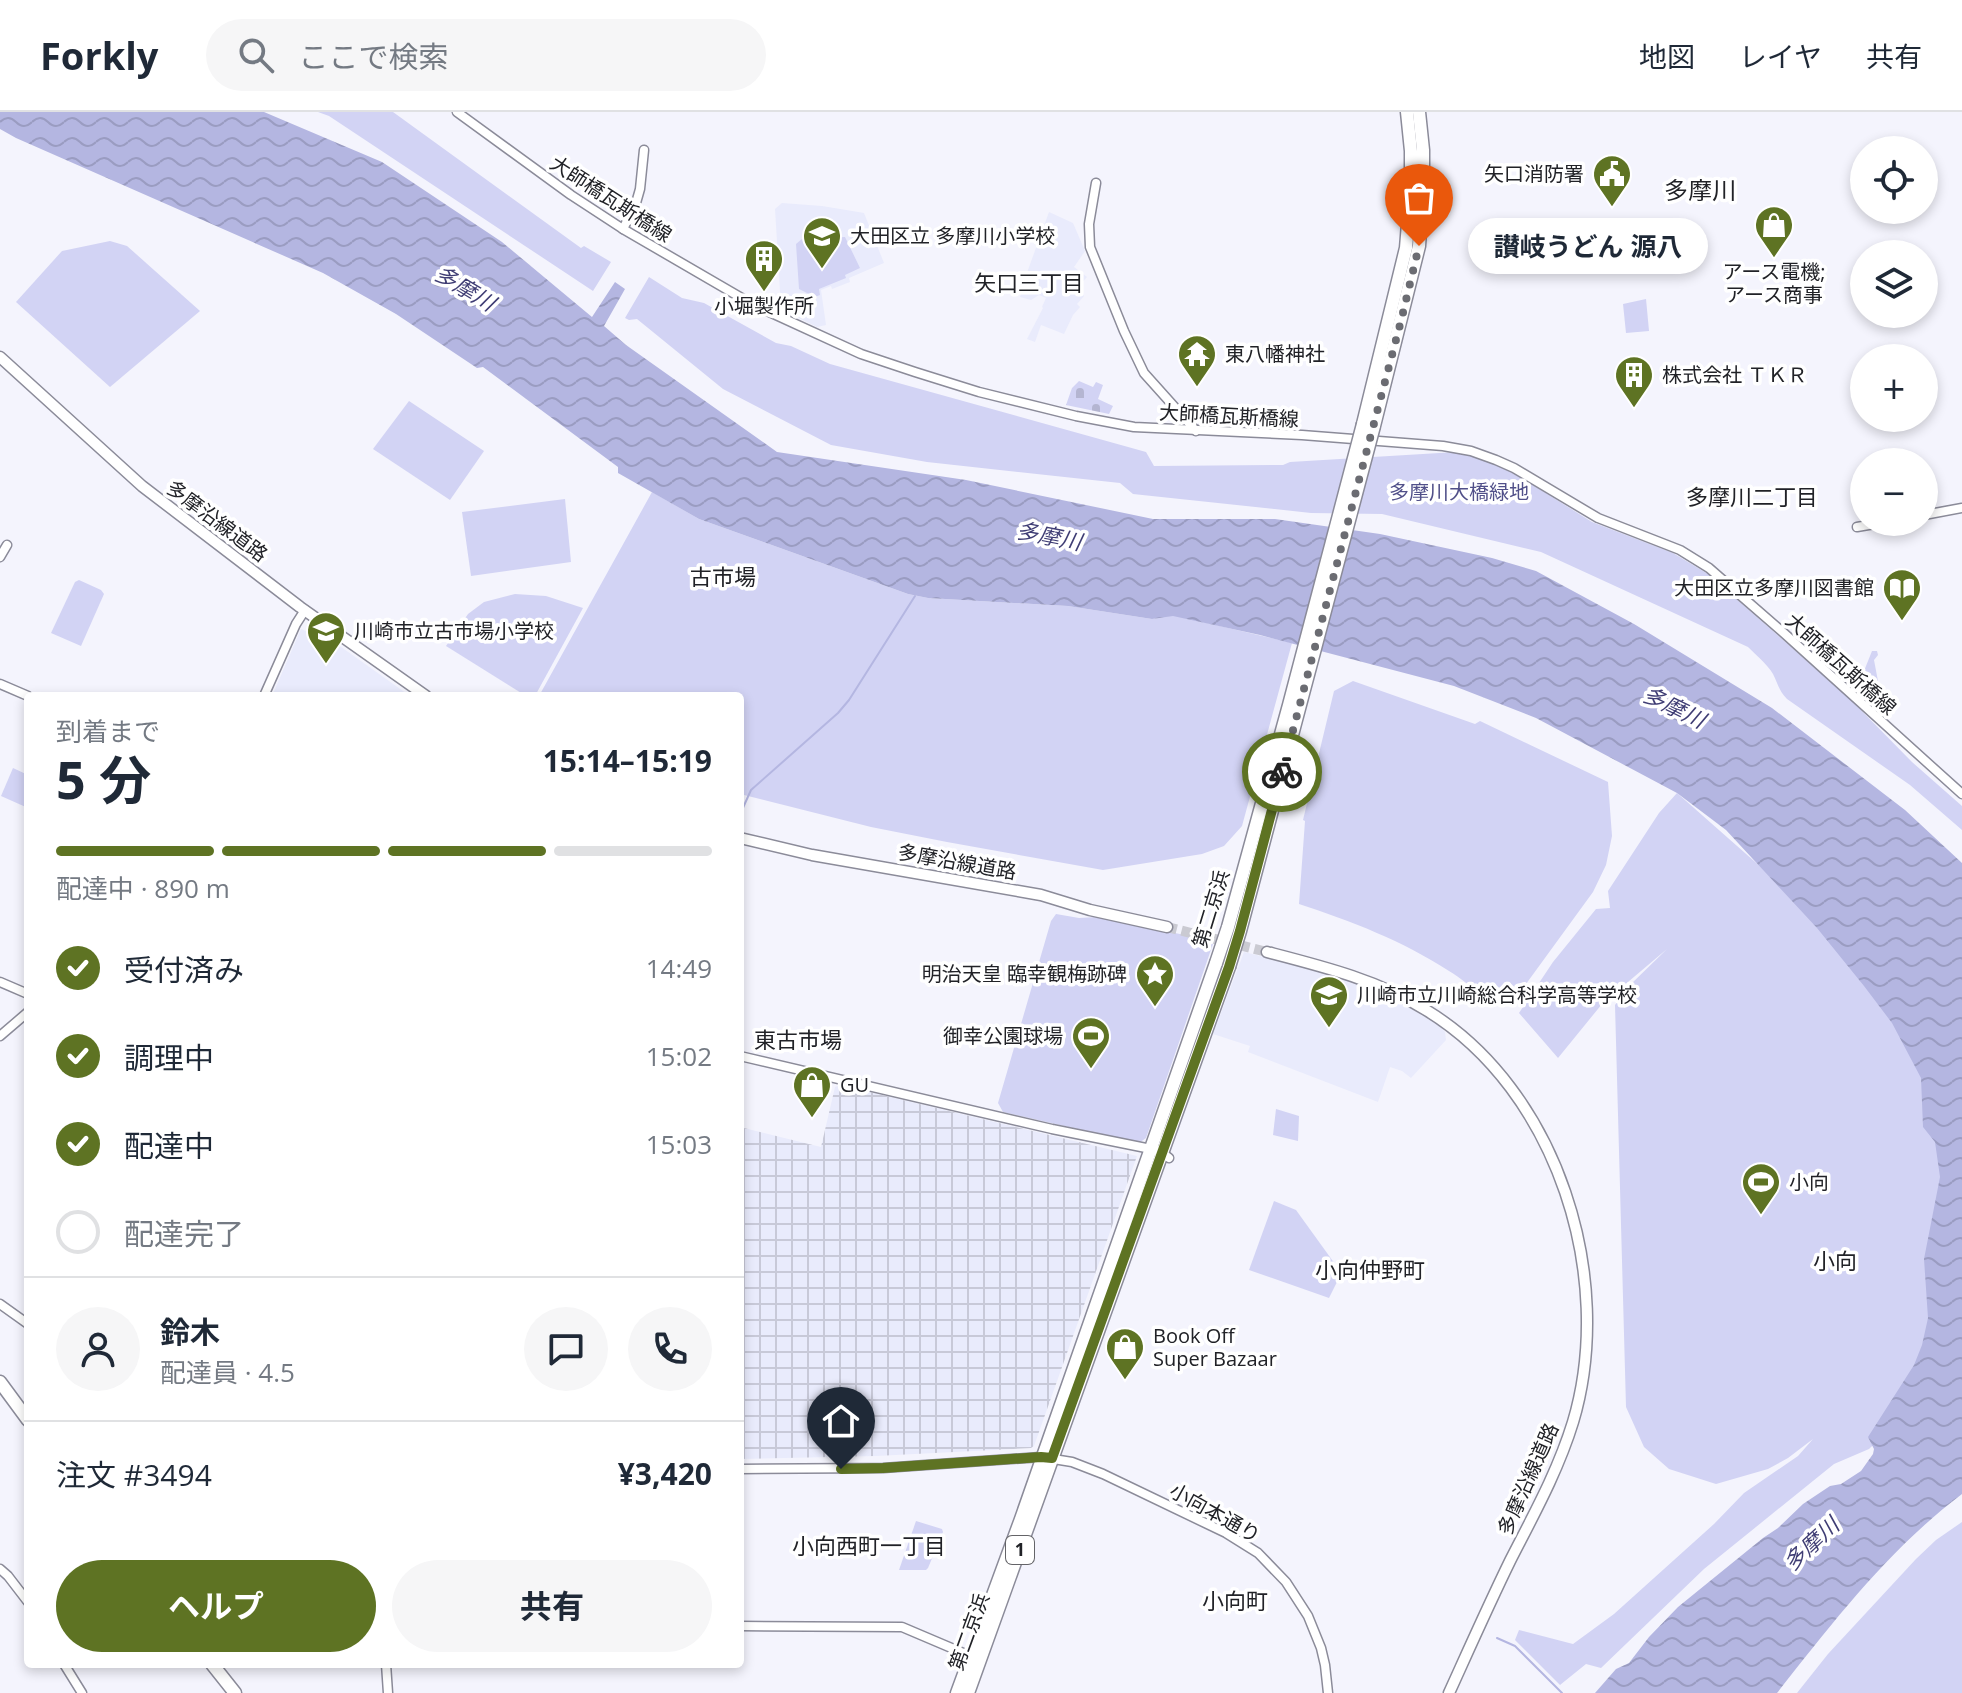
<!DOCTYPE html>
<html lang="ja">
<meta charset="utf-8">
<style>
:root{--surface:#fff;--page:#f6f6f7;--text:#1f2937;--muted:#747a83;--line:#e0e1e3;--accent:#5e7323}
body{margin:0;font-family:"Open Sans","Noto Sans JP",sans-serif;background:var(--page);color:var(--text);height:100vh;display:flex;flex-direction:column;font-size:30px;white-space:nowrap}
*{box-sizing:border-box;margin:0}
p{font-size:26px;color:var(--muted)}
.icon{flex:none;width:44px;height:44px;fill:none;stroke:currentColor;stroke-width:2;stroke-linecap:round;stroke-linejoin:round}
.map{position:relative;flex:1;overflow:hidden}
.details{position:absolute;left:24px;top:580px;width:720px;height:976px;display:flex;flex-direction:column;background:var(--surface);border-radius:8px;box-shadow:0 4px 12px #0003}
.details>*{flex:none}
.controls{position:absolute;left:1850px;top:24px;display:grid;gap:16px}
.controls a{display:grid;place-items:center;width:88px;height:88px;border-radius:50%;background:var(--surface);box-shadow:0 4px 12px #0003;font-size:40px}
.pin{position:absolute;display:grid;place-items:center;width:68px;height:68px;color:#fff;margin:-82px -34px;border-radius:50% 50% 50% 0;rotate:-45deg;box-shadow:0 0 8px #0007}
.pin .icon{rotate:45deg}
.courier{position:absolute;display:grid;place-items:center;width:80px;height:80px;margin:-40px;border:6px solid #5e7323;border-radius:50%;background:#fff;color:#222;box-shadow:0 2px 10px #0007}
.bubble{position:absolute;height:56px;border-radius:28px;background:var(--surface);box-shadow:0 4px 12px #0003;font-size:26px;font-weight:700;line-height:56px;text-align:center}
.headline em{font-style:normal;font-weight:700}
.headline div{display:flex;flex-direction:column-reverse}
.headline{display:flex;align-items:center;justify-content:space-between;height:136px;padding:0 32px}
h1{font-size:52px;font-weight:700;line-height:60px}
.bar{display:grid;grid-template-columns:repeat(4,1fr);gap:12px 8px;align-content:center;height:96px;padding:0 32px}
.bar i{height:10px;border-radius:6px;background:var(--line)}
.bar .selected{background:var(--accent)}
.bar p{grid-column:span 4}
.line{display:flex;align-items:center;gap:20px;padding:0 32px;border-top:2px solid var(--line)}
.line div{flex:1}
.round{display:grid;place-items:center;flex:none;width:84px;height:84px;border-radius:42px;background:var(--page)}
ol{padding:0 32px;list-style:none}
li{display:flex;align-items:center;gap:24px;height:88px}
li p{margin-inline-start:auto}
li .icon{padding:8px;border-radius:50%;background:var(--accent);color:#fff;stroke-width:4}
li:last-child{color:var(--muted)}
li i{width:44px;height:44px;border:4px solid var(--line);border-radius:50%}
.cta{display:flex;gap:16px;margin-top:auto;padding:16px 32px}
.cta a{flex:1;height:92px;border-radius:48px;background:var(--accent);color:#fff;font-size:32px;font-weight:700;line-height:92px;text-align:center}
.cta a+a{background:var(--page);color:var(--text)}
header{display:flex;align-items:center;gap:48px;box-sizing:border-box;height:112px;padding:0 40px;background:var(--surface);border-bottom:2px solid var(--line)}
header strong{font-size:38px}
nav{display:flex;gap:44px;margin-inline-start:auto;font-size:28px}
.search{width:560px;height:72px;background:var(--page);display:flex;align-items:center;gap:20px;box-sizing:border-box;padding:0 28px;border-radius:44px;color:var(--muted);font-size:30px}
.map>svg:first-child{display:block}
.built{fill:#e9ebfc}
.industrial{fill:url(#industrial-grid)}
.green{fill:#d2d3f4}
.cemetery{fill:url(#cemetery-stones)}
.water{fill:url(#water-waves)}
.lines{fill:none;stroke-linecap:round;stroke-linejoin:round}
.stream{stroke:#b4b6e1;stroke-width:2}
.major-tunnel{stroke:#cacad2;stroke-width:10;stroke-dasharray:10 5;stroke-linecap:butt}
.minor-casing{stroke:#8b8b99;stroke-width:11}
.major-casing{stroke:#8b8b99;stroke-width:13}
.highway-casing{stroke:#8b8b99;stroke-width:15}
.minor{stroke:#fff;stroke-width:8}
.major{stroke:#fff;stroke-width:10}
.highway{stroke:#fff;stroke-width:12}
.highway-bridge-casing{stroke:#8b8b99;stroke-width:15;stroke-linecap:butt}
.highway-bridge{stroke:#fff;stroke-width:12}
.done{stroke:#6b6c72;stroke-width:8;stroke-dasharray:0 14.4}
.route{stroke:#5e7323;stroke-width:10}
.labels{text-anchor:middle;stroke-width:7;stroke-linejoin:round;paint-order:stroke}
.shield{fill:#fff;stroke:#646468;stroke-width:2}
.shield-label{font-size:18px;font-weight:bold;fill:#212227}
.poi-label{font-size:20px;fill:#212227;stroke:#fff;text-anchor:start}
.street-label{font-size:20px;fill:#212227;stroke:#fff}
.park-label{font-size:20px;fill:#515089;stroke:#fff}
.neighbourhood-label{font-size:22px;fill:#212227;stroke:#fff}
.water-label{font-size:22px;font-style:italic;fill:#3f3d74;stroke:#fff}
.quarter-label{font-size:24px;fill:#212227;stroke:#fff}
</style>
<header>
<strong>Forkly</strong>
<div class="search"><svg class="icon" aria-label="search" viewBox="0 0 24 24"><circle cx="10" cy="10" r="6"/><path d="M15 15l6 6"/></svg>ここで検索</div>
<nav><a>地図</a><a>レイヤ</a><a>共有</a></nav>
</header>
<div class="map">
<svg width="1962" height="1581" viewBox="0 0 1962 1581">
<defs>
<pattern id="industrial-grid" width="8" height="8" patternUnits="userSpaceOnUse" patternTransform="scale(2)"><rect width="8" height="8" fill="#e9ebfc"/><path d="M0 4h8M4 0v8" fill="none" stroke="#c8c9d8"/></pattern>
<pattern id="cemetery-stones" width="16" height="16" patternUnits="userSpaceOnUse" patternTransform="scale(2)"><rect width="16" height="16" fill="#d2d3f4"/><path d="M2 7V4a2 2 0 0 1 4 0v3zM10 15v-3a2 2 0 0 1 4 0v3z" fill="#b4b5d1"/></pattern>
<pattern id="water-waves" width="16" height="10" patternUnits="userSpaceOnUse" patternTransform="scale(2)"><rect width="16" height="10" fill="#b4b6e1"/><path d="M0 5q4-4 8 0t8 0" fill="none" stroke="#9a9cc1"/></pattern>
</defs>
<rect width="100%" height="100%" fill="#f4f4fd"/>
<g class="built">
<polygon points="782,91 822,94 864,101 884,151 849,166 850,170 832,177 831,174 821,178 826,213 817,215 785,199 781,195 775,97"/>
<polygon points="1049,100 1073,111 1085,139 1074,155 1087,165 1076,177 1084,184 1077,192 1080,195 1073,203 1064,222 1041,213 1035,230 1027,227 1043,196 1042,195 1046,186 1039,183 1031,188 1020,185 1025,170 1024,169"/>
<polygon points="313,515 410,584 272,584 301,517 310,521"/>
<polygon points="1244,840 1307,855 1388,883 1440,914 1445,920 1446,928 1411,966 1402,959 1390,955 1378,990 1248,940 1250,934 1213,922"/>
</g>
<polygon class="industrial" points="840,973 1137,1044 1034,1334 1031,1336 876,1344 740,1347 740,1015 821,1035 835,975"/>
<g class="green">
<polygon points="318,0 393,0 581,136 584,134 611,150 593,179 329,4"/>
<polygon points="845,125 860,156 845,163 846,166 819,177 820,183 815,185 799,177 796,132 802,127"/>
<polygon points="110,129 127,134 200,199 110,275 16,190 62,139"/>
<path d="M649 165 682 186 704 191 776 231 791 234 830 252 1146 340 1154 354 1283 353 1290 350 1456 340 1466 341 1501 355 1525 368 1592 410 1673 441 1708 462 1848 585 1912 650 1962 694V718L1910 673 1787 587C1779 579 1778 572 1773 562 1767 552 1756 543 1748 535L1541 440 1382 402 1311 401 1133 382 1120 371 927 350 831 333 723 277 637 207 629 208 625 206Z"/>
<polygon points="1646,187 1649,219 1626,221 1623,192"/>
<polygon points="409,289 484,339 450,388 373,337"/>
<polygon points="652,380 699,407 908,482 928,486 1068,494 1152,507 1173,503 1292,531 1242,714 1224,734 1202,742 1103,758 947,730 871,715 740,682 740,584 539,584"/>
<polygon points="565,387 571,450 471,464 462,400"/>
<polygon points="79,468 101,478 104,482 81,534 51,521 75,470"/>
<polygon points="515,482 546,484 583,496 535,584 526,584 446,534 468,502 484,490"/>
<polygon points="1872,539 1877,539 1878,543 1874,548 1881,585 1884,585 1887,595 1881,601 1861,582 1858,574"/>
<path d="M1353 569 1475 612 1480 609 1608 670 1612 724 1606 753 1593 780 1526 872 1484 885C1472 876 1461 866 1449 859 1403 829 1351 809 1299 792L1305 709 1303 708 1334 579Z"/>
<polygon points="13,656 28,663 28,696 1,684"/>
<polygon points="1677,681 1762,756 1901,904 1949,975 1962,1199 1910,1297 1869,1337 1834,1352 1704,1457 1601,1556 1586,1552 1560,1573 1515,1528 1519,1518 1573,1532 1614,1502 1714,1412 1744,1381 1798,1344 1813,1327 1788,1346 1768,1357 1716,1372 1669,1357 1644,1335 1626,1295 1615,893 1630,873 1667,837 1602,892 1558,946 1519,901 1553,850 1596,797 1610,796 1608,779 1659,701"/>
<polygon points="1056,802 1079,806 1097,805 1214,829 1146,1026 1139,1031 1003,1000 998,991 1051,809"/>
<polygon points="1276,997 1299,1004 1298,1029 1273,1023"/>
<polygon points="1274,1089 1296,1098 1340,1159 1340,1164 1329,1186 1249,1158"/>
<polygon points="916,1409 942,1417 943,1420 928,1456 926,1458 899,1458"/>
<polygon points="1962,1410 1962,1581 1797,1581 1828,1542 1916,1447 1936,1428"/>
</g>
<polygon class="cemetery" points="1079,269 1093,275 1096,270 1103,273 1098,287 1113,294 1109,302 1066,293 1072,276"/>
<path class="water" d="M0 0H264L382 50 502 130 592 205 615 170 625 177 604 214 626 233 777 340 966 368 1153 407H1275L1380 422 1492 446 1536 459 1634 512 1772 596 1905 698 1962 751V1382C1889 1437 1833 1510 1777 1581H1595L1616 1557 1629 1551 1649 1525 1678 1495 1763 1426 1778 1416 1803 1392 1830 1374 1841 1372 1861 1359 1873 1342 1874 1337 1868 1325 1914 1253 1922 1233 1928 1206 1924 1147 1940 1065 1935 1030 1923 1015 1921 966 1892 911 1864 874 1817 816 1726 718 1677 681 1536 606 1454 574 1260 523 1173 504 1152 507 1068 494 928 486 908 482 699 407 618 361V355L483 255 477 256 396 202 323 161 16 26 0 17Z"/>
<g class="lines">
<g class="stream">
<polyline points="742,698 751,678 838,601 849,588 915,484"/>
<polyline points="1497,1526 1515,1534 1562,1581"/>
</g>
<polyline class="major-tunnel" points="1167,815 1267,840"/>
<defs>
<g id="minor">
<polyline points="457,0 571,83 623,117 752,192 861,242 915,260 979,280 1076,304 1134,315 1302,323 1443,334 1471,339 1496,348 1514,356 1598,406 1680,438 1709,456 1786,523 1962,682"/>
<polyline points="1096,71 1089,112 1090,135 1124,219 1144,261 1196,319"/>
<polyline points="623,117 636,91 640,77 644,38"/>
<polyline points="1924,403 1962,396"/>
<polyline points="1857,415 1886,410"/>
<polyline points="0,445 7,433"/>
<polyline points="0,572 28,584"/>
<polyline points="264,584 296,512 305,498"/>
<polyline points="0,870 28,882"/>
<polyline points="0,924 28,900"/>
<polyline points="740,944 1052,1017 1151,1037 1161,1040 1169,1046"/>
<polyline points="0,1192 28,1212"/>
<polyline points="740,1357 883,1356 1041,1345 1072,1350 1103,1362 1226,1421 1258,1441 1286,1470 1308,1504 1321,1536 1325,1553 1328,1581"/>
<polyline points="0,1457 8,1464 28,1490"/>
<polyline points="740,1514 902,1515 975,1546"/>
<polyline points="64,1552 82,1581"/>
<polyline points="386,1552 388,1581"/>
</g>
<g id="major">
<polyline points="0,245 142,374 300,495 426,584"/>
<polyline points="740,726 812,743 1041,783 1090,798 1167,815"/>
<path d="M1267 840C1321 854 1378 868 1426 898 1558 978 1616 1166 1573 1310 1558 1359 1533 1404 1510 1449 1489 1492 1469 1537 1449 1581"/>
</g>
<g id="highway">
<polyline points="1363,312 1406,136 1411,75 1411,39 1407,0"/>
<polyline points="1374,314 1419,134 1423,74 1423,38 1419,0"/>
<polyline points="0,1270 28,1308"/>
<polyline points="212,1552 235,1581"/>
<polyline points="957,1581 1021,1407 1216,851"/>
<polyline points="968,1581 1229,855"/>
</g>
</defs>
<use href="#minor" class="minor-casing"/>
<use href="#major" class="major-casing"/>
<use href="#highway" class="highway-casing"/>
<use href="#minor" class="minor"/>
<use href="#major" class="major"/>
<use href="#highway" class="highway"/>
<defs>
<g id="highway-bridge">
<polyline points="1216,851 1228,815 1289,593 1363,312"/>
<polyline points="1229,855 1240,819 1374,314"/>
</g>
</defs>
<use href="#highway-bridge" class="highway-bridge-casing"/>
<use href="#highway-bridge" class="highway-bridge"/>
</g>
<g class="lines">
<polyline class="done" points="1282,660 1401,209 1419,134"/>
<polyline class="route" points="841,1357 883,1356 1041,1345 1052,1346 1229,855 1240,819 1282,660"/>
</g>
<defs>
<symbol id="civic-pin" viewBox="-11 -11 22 30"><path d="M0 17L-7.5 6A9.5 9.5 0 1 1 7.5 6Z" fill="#5e7323" stroke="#fff"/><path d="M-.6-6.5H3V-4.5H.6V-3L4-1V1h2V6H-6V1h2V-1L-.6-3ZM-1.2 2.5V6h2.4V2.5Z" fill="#fff"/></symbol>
<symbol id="shop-pin" viewBox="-11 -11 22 30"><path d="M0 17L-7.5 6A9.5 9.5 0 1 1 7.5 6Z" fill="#5e7323" stroke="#fff"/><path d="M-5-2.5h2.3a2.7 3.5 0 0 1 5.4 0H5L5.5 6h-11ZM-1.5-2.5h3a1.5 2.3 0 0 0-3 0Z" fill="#fff"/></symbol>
<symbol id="school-pin" viewBox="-11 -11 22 30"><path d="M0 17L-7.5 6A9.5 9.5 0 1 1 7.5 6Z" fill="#5e7323" stroke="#fff"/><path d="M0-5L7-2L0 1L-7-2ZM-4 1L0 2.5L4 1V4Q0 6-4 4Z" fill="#fff"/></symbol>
<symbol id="building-pin" viewBox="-11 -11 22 30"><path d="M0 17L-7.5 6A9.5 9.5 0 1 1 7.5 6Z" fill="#5e7323" stroke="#fff"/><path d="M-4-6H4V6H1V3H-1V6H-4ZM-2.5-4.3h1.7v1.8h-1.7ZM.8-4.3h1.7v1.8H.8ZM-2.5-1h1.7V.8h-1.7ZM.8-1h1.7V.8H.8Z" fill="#fff"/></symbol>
<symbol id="temple-pin" viewBox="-11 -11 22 30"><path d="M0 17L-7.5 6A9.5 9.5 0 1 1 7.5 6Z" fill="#5e7323" stroke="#fff"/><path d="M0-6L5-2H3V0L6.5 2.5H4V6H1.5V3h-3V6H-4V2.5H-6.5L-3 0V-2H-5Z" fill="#fff"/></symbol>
<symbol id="library-pin" viewBox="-11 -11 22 30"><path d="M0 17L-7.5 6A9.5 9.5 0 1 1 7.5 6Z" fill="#5e7323" stroke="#fff"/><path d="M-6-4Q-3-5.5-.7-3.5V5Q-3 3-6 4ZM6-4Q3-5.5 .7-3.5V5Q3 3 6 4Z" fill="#fff"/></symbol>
<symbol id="sight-pin" viewBox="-11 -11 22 30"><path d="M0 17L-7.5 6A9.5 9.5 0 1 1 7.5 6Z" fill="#5e7323" stroke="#fff"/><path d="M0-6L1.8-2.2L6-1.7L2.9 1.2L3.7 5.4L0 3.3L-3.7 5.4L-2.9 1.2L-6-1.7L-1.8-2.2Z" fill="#fff"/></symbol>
<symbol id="stadium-pin" viewBox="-11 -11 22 30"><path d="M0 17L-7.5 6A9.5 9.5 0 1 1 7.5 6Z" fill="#5e7323" stroke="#fff"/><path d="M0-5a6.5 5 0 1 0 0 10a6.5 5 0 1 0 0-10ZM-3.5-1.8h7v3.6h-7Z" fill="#fff"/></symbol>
</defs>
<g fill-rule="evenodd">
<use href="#civic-pin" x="1590" y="40" width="44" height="60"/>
<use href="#shop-pin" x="1752" y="91" width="44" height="60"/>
<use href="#school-pin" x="800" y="102" width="44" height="60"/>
<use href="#building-pin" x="742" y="125" width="44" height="60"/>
<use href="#temple-pin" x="1175" y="220" width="44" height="60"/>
<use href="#building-pin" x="1612" y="241" width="44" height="60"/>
<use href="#library-pin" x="1880" y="454" width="44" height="60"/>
<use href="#school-pin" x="304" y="497" width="44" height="60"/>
<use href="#sight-pin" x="1133" y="840" width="44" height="60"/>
<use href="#school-pin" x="1307" y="861" width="44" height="60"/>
<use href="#stadium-pin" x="1069" y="902" width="44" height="60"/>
<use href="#shop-pin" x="790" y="951" width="44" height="60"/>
<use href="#stadium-pin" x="1739" y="1048" width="44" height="60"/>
<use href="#shop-pin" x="1103" y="1213" width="44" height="60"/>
</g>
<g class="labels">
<rect class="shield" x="1006" y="1424" width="28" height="28" rx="6"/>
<g class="shield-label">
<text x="1020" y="1444">1</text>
</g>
<g class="poi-label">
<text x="1584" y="69" text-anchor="end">矢口消防署</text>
<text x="850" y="131">大田区立 多摩川小学校</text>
<text x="1774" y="167" text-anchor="middle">アース電機;<tspan x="1774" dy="23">アース商事</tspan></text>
<text x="764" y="201" text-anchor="middle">小堀製作所</text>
<text x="1225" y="249">東八幡神社</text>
<text x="1662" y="270">株式会社 ＴＫＲ</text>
<text x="1874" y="483" text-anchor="end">大田区立多摩川図書館</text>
<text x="354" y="526">川崎市立古市場小学校</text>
<text x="1127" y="869" text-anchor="end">明治天皇 臨幸観梅跡碑</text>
<text x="1357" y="890">川崎市立川崎総合科学高等学校</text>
<text x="1063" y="931" text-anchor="end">御幸公園球場</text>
<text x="840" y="980">GU</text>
<text x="1789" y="1077">小向</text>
<text x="1153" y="1231">Book Off<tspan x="1153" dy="23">Super Bazaar</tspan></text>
</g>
<g class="street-label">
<text transform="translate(611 87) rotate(33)" y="7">大師橋瓦斯橋線</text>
<text transform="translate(1229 304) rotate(3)" y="7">大師橋瓦斯橋線</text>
<text transform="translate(217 409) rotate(37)" y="7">多摩沿線道路</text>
<text transform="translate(1841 552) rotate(42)" y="7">大師橋瓦斯橋線</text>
<text transform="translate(957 750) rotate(10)" y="7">多摩沿線道路</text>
<text transform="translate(1211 797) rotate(-73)" y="7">第二京浜</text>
<text transform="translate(1528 1367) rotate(-66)" y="7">多摩沿線道路</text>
<text transform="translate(1215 1401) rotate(29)" y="7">小向本通り</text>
<text transform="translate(969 1520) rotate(-70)" y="7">第二京浜</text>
</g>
<g class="park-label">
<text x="1459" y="387">多摩川大橋緑地</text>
</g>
<g class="neighbourhood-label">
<text x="1029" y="179">矢口三丁目</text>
<text x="1752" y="393">多摩川二丁目</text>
<text x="723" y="473">古市場</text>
<text x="798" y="936">東古市場</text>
<text x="1835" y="1157">小向</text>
<text x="1370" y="1166">小向仲野町</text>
<text x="869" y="1442">小向西町一丁目</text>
<text x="1235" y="1497">小向町</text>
</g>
<g class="water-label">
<text transform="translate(465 176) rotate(31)" y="8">多摩川</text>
<text transform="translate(1049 424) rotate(11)" y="8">多摩川</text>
<text transform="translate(1674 595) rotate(26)" y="8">多摩川</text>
<text transform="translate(1811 1432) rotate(-43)" y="8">多摩川</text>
</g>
<g class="quarter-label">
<text x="1700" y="87">多摩川</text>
</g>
</g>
</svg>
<div class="controls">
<a><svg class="icon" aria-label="locate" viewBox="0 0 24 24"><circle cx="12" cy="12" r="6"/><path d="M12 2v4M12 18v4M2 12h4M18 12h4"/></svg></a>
<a><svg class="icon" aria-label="layers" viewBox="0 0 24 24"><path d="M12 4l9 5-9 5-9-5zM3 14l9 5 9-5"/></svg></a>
<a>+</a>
<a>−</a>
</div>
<div class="pin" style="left:1419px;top:134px;background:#ea580c"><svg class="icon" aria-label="bag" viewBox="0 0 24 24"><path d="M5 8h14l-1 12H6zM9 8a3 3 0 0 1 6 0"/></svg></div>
<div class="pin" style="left:841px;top:1357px;background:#1f2937"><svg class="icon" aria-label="home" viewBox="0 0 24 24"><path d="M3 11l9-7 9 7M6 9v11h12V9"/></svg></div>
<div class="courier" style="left:1282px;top:660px"><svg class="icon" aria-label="bike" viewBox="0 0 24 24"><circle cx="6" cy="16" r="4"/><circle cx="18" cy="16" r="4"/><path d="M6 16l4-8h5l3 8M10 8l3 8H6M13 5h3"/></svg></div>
<div class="bubble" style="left:1468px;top:106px;width:240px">讃岐うどん 源八</div>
<section class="details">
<div class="headline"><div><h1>5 分</h1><p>到着まで</p></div><em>15:14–15:19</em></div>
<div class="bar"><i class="selected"></i><i class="selected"></i><i class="selected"></i><i></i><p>配達中 · 890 m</p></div>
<ol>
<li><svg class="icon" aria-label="check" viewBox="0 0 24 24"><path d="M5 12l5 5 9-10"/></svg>受付済み<p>14:49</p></li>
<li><svg class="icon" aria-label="check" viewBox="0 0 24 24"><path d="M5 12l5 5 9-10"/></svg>調理中<p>15:02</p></li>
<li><svg class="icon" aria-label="check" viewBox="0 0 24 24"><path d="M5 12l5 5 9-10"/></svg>配達中<p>15:03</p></li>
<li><i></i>配達完了</li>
</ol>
<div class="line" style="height:144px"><a class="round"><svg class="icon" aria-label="person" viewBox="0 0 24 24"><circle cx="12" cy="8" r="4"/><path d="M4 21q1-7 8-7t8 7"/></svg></a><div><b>鈴木</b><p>配達員 · 4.5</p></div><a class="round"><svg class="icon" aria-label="chat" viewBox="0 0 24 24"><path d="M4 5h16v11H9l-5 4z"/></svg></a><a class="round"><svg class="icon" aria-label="phone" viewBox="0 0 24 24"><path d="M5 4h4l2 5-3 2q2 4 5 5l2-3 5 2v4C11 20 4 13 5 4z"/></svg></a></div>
<div class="line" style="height:104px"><div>注文 #3494</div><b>¥3,420</b></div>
<div class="cta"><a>ヘルプ</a><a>共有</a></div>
</section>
</div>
